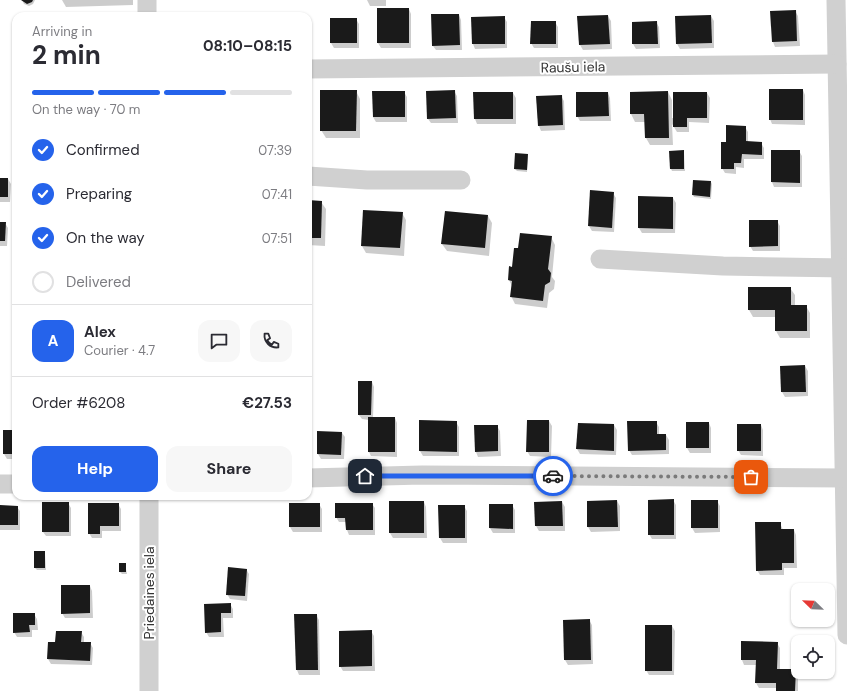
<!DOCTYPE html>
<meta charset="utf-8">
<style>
:root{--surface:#fff;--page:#f7f7f7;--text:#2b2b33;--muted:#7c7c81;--line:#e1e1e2;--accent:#2563eb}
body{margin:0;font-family:"DM Sans",sans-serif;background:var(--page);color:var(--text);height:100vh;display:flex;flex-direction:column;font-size:15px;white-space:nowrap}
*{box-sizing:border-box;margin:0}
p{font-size:13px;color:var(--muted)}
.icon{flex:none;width:22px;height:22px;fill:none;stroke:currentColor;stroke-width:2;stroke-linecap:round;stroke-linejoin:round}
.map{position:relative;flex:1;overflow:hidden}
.details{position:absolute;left:12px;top:12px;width:300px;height:488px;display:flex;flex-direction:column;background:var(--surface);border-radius:12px;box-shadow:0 1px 3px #0004}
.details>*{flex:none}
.needle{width:26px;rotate:293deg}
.tools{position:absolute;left:791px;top:583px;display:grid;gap:8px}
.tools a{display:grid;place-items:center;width:44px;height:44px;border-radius:8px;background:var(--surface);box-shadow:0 1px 3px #0004;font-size:20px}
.pin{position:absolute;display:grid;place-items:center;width:34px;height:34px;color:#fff;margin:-17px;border-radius:8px;box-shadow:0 2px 6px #0006}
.courier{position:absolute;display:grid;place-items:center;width:40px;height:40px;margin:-20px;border:3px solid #2563eb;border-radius:50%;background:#fff;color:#222;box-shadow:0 1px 5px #0007}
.overview em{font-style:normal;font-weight:700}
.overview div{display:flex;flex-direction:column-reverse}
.overview{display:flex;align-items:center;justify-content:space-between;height:68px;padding:0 20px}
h1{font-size:26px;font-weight:700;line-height:30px}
.bar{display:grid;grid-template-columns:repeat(4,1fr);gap:6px 4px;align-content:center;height:48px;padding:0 20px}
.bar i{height:5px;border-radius:3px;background:var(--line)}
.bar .active{background:var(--accent)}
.bar p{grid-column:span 4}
.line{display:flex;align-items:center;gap:10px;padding:0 20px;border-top:1px solid var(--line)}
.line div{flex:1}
.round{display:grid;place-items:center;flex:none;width:42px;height:42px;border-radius:12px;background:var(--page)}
ol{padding:0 20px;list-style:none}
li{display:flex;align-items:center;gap:12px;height:44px}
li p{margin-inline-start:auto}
li .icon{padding:4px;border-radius:50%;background:var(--accent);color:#fff;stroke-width:4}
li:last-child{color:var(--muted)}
li i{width:22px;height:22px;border:2px solid var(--line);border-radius:50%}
.action{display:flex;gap:8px;margin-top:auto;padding:8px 20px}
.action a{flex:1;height:46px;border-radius:12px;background:var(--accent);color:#fff;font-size:16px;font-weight:700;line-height:46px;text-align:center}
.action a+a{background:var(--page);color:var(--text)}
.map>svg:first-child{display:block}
.shadow{fill:#0003}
.building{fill:#1a1a1a}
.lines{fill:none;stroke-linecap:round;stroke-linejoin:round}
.minor{stroke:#d0d0d0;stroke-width:19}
.done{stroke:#7a7a7a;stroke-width:4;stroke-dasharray:0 7.2}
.route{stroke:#2563eb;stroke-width:5}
.labels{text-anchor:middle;stroke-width:4;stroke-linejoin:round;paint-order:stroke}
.street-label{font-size:14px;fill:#333;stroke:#fff}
</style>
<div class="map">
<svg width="847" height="691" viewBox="0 0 847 691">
<rect width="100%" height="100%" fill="#fff"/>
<g class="shadow">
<polygon points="22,0 35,0 33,4 29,6 24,4"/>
<polygon points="62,0 133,0 133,5 66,7"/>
<polygon points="367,0 386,0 386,6 370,6"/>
<polygon points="378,9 409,9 411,14 411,48 381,48 378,43"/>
<polygon points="795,11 798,16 800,46 775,47 773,42 771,12"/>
<polygon points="459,15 461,20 462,50 436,50 433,46"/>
<polygon points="608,16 611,21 612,49 583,50 580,45"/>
<polygon points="711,16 714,21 714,48 680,49 677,44 676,17"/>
<polygon points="504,17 507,22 507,48 475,49 473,44"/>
<polygon points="331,19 356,19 359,24 359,48 334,48 331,43"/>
<polygon points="555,22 558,27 558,48 534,48 531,43"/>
<polygon points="656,22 659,27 660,48 636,49 633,44 633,23"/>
<polygon points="803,90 805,95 805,125 772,124 770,119"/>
<polygon points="356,91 360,99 360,138 326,138 321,130"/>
<polygon points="454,91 457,96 458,123 431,123 428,119"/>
<polygon points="373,92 404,92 407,97 407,122 376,122 373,117"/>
<polygon points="668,92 672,100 672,118 674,118 707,93 710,98 709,123 689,122 689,132 677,132 672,124 673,145 650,145 646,138 646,122 635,122 631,114 631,93"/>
<polygon points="474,93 513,93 516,98 516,124 477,124 475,119"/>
<polygon points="608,93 610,98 611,121 580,121 577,116"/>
<polygon points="308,94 311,99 310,130 308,130"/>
<polygon points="561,96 564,101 565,130 541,131 539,126"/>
<polygon points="745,127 748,132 748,142 761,143 764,148 764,159 744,159 744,168 736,167 736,174 725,173 722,168 727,143"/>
<polygon points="683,151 684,153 685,171 672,171 671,169"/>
<polygon points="772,151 799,151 802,156 802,187 774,187 772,182"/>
<polygon points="516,154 527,155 528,157 527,172 517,171 515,169"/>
<polygon points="0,179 8,179 11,184 10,202 0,202"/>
<polygon points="694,181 711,182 712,184 711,199 694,197 693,195"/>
<polygon points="591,192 613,193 616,198 614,232 592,231 589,226"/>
<polygon points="639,197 673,198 676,203 675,233 642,233 639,228"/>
<polygon points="308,201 321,202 326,209 325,246 308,245"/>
<polygon points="402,213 406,220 404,256 366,253 362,246"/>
<polygon points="488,216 492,223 489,256 447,251 442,244"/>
<polygon points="777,221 780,226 780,251 753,251 750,246"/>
<polygon points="0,223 5,223 8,228 7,246 0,246"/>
<polygon points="551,237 555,245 552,277 555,281 554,289 549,293 547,308 515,304 511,296 512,286 509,280 519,249"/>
<polygon points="790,288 795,295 795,306 806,306 810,313 810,338 780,338 776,331 776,317 753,317 749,310"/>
<polygon points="805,366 808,371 808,396 785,397 782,392"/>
<polygon points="372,382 374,387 373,418 395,418 397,423 397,457 371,456 369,452 369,420 362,419 359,415"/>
<polygon points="420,421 456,422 459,427 459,456 423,456 420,451"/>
<polygon points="549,421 552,426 551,457 530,456 527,451"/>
<polygon points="656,422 659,427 659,435 666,435 669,440 669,454 632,455 629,450"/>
<polygon points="709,423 711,428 711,453 690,453 687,448"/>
<polygon points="579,424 614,425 617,430 616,455 580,454 577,449"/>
<polygon points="761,425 763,430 763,456 741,455 738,450"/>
<polygon points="497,426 500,431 501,456 478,457 476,452"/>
<polygon points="16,431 16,459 7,459 4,454"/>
<polygon points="342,433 345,437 344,459 321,459 318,454"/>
<polygon points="673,500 676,505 676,539 652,539 649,534"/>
<polygon points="617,501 620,506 620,531 591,532 588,527"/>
<polygon points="717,501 720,506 720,532 695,533 692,528"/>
<polygon points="424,502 426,507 427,538 393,538 390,533"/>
<polygon points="562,502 565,507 565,531 539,531 536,526 535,503"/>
<polygon points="68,503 71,508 71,536 46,536 43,532"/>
<polygon points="118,504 121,509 121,531 102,531 102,538 92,538 89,533"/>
<polygon points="319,504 322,509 322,532 293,532 290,527"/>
<polygon points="372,504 375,508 375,535 349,535 347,530 346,522 339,522 336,517"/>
<polygon points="490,505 512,505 515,510 515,533 493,533 490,528"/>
<polygon points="0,506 17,507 20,511 20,530 0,530"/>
<polygon points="439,506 464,506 467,511 467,543 443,543 440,538"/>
<polygon points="780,523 783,530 794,530 796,535 797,568 784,568 784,575 760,575 757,570"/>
<polygon points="44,552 45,554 46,570 37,570 35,568"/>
<polygon points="125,564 127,574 122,574 120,572"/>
<polygon points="246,569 249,574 247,601 230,599 227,594"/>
<polygon points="90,586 92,591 93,618 65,618 62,613"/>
<polygon points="230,604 233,609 233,618 223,618 224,637 209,637 206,632 205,605"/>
<polygon points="34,614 37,619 38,630 32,630 32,637 17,637 14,632"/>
<polygon points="295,615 316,615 319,620 320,675 299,675 297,670"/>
<polygon points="589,620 592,625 593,664 568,665 565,660 564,621"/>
<polygon points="672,626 675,631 674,675 649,675 646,670"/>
<polygon points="371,631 374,636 375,671 343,671 340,666"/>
<polygon points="81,632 84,637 84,643 90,643 93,648 92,665 51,664 48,659 56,643"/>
<polygon points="777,643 780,648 780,670 795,670 798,675 798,691 777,691 777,688 759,688 756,683 756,665 744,665 742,660"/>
</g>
<g class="building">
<polygon points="21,0 33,0 32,2 27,4"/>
<rect x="377" y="8" width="32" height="35"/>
<polygon points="796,10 797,41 772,42 770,11"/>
<polygon points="431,14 459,14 460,45 432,46"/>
<polygon points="608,15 610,44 579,45 577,16"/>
<polygon points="711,15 712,43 676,44 675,16"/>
<polygon points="505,16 505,44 472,44 471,17"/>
<rect x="330" y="18" width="27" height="25"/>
<polygon points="531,21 556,21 556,44 530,44"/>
<polygon points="657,21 658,44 632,44 632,22"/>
<rect x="769" y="89" width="34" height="31"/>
<polygon points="320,90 357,90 356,131 320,131"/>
<polygon points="455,90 456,118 427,119 426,91"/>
<polygon points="372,91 405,91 405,117 373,117"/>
<polygon points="668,91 669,138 645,138 644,114 630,114 630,92"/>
<polygon points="473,92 513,92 513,119 474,119"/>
<polygon points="576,92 608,92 609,116 576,117"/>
<polygon points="673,92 707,92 707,118 687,118 687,127 673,127"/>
<polygon points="562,95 563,125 538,126 536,96"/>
<polygon points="726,125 746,126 746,141 762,142 762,155 742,154 741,163 734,163 734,169 721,169 721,142 726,142"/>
<polygon points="684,150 684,169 670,169 669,151"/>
<polygon points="771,150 800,150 800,183 771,182"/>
<polygon points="515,153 528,154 527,170 514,169"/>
<rect x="0" y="178" width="8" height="19"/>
<polygon points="693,180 711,181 710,197 692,195"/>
<polygon points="590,190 614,192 612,228 588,226"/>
<polygon points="638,196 673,197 673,229 638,228"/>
<polygon points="308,200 322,201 321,238 308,238"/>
<polygon points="363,210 403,212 400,248 361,246"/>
<polygon points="445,211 488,215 485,248 441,244"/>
<polygon points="749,220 778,220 778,246 749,247"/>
<polygon points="0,222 6,222 5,241 0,241"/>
<polygon points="520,233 552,236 548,269 551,273 550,282 545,285 543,301 510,297 512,281 508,280 509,266 512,267 514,248 518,248"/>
<polygon points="748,287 791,287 791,305 807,305 807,331 775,331 775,310 748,310"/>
<polygon points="805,365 806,392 781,392 780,366"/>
<polygon points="358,381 372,381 371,415 358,415"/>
<rect x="368" y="417" width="27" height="35"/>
<polygon points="419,420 457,421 457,452 419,451"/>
<polygon points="527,420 549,420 549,452 526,452"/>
<polygon points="627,421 657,421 657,434 666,434 666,450 628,451"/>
<rect x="686" y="422" width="23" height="26"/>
<polygon points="578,423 614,424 614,451 576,449"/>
<rect x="737" y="424" width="24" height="27"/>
<polygon points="474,425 498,425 498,451 475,452"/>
<rect x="3" y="430" width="13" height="24"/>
<polygon points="317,431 342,432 341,455 317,454"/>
<polygon points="674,499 674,535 648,535 648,500"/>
<polygon points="617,500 618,527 587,527 587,501"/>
<rect x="691" y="500" width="27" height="28"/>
<rect x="389" y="501" width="35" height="32"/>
<polygon points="562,501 563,526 535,526 534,502"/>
<rect x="42" y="502" width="27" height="30"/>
<polygon points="88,503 119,503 119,526 100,526 100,534 88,534"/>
<rect x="289" y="503" width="31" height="24"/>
<polygon points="335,503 373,503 373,530 346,530 345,518 335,518"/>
<polygon points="489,504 513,504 513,529 489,528"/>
<polygon points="0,505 18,506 18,525 0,525"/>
<polygon points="438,505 465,505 465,538 439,538"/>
<polygon points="755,522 781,522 781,529 794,529 794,563 782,563 782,570 756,571"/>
<rect x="34" y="551" width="11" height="17"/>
<rect x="119" y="563" width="7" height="9"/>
<polygon points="228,567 247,569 245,596 226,595"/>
<polygon points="61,585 90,585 90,613 61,614"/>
<polygon points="231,603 231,613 221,613 221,632 205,633 204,604"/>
<polygon points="13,613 35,613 35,625 29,625 30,632 13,633"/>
<polygon points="294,614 317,614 318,670 296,670"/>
<polygon points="590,619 591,660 564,660 563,620"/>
<rect x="645" y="625" width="27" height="46"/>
<polygon points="372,630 372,666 339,667 339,631"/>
<polygon points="56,631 82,631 81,642 91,642 90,661 47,659 48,642 55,642"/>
<polygon points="741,641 778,642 777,669 796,669 795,691 776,691 776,683 755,683 756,660 741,660"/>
</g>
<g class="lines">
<g class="minor">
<polyline points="147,0 147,16"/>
<polyline points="836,0 847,635"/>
<polyline points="308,69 837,64"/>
<polyline points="308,176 367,180 461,180"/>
<polyline points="600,259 723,266 847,268"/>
<polyline points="308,478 422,475 847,478"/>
<polyline points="0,484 16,484"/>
<polyline points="149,496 149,691"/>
</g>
</g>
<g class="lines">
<polyline class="done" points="553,476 751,477"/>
<polyline class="route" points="365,476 553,476"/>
</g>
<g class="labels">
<g class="street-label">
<text transform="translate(573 67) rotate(-1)" y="5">Raušu iela</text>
<text transform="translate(149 593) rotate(-90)" y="5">Priedaines iela</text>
</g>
</g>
</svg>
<div class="tools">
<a><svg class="needle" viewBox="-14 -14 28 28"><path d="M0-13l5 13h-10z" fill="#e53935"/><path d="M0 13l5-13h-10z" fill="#7c7c81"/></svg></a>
<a><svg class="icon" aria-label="locate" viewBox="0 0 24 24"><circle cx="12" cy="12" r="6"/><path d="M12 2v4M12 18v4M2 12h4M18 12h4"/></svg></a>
</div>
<div class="pin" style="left:751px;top:477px;background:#ea580c"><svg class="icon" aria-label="bag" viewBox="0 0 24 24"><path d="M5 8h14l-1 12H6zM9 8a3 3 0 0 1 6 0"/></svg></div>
<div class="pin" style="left:365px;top:476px;background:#1f2937"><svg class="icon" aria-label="home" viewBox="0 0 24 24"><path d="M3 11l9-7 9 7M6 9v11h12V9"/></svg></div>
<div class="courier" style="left:553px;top:476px"><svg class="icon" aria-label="car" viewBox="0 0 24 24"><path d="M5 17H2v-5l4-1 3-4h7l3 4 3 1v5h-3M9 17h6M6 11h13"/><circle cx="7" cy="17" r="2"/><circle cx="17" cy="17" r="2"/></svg></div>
<section class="details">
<div class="overview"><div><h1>2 min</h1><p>Arriving in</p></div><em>08:10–08:15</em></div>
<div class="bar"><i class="active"></i><i class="active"></i><i class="active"></i><i></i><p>On the way · 70 m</p></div>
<ol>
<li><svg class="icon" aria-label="check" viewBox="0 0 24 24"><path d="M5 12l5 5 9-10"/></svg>Confirmed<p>07:39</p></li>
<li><svg class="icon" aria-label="check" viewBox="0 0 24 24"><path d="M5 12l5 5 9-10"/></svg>Preparing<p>07:41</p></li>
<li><svg class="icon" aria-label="check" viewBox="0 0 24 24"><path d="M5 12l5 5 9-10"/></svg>On the way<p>07:51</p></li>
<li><i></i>Delivered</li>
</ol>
<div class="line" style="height:72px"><b class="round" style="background:var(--accent);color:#fff">A</b><div><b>Alex</b><p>Courier · 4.7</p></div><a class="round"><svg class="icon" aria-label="chat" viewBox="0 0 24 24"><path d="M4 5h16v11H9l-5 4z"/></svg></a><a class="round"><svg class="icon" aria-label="phone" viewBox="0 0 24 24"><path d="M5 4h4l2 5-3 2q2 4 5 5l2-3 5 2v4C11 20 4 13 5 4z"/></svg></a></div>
<div class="line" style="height:52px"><div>Order #6208</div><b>€27.53</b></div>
<div class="action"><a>Help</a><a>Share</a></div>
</section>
</div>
